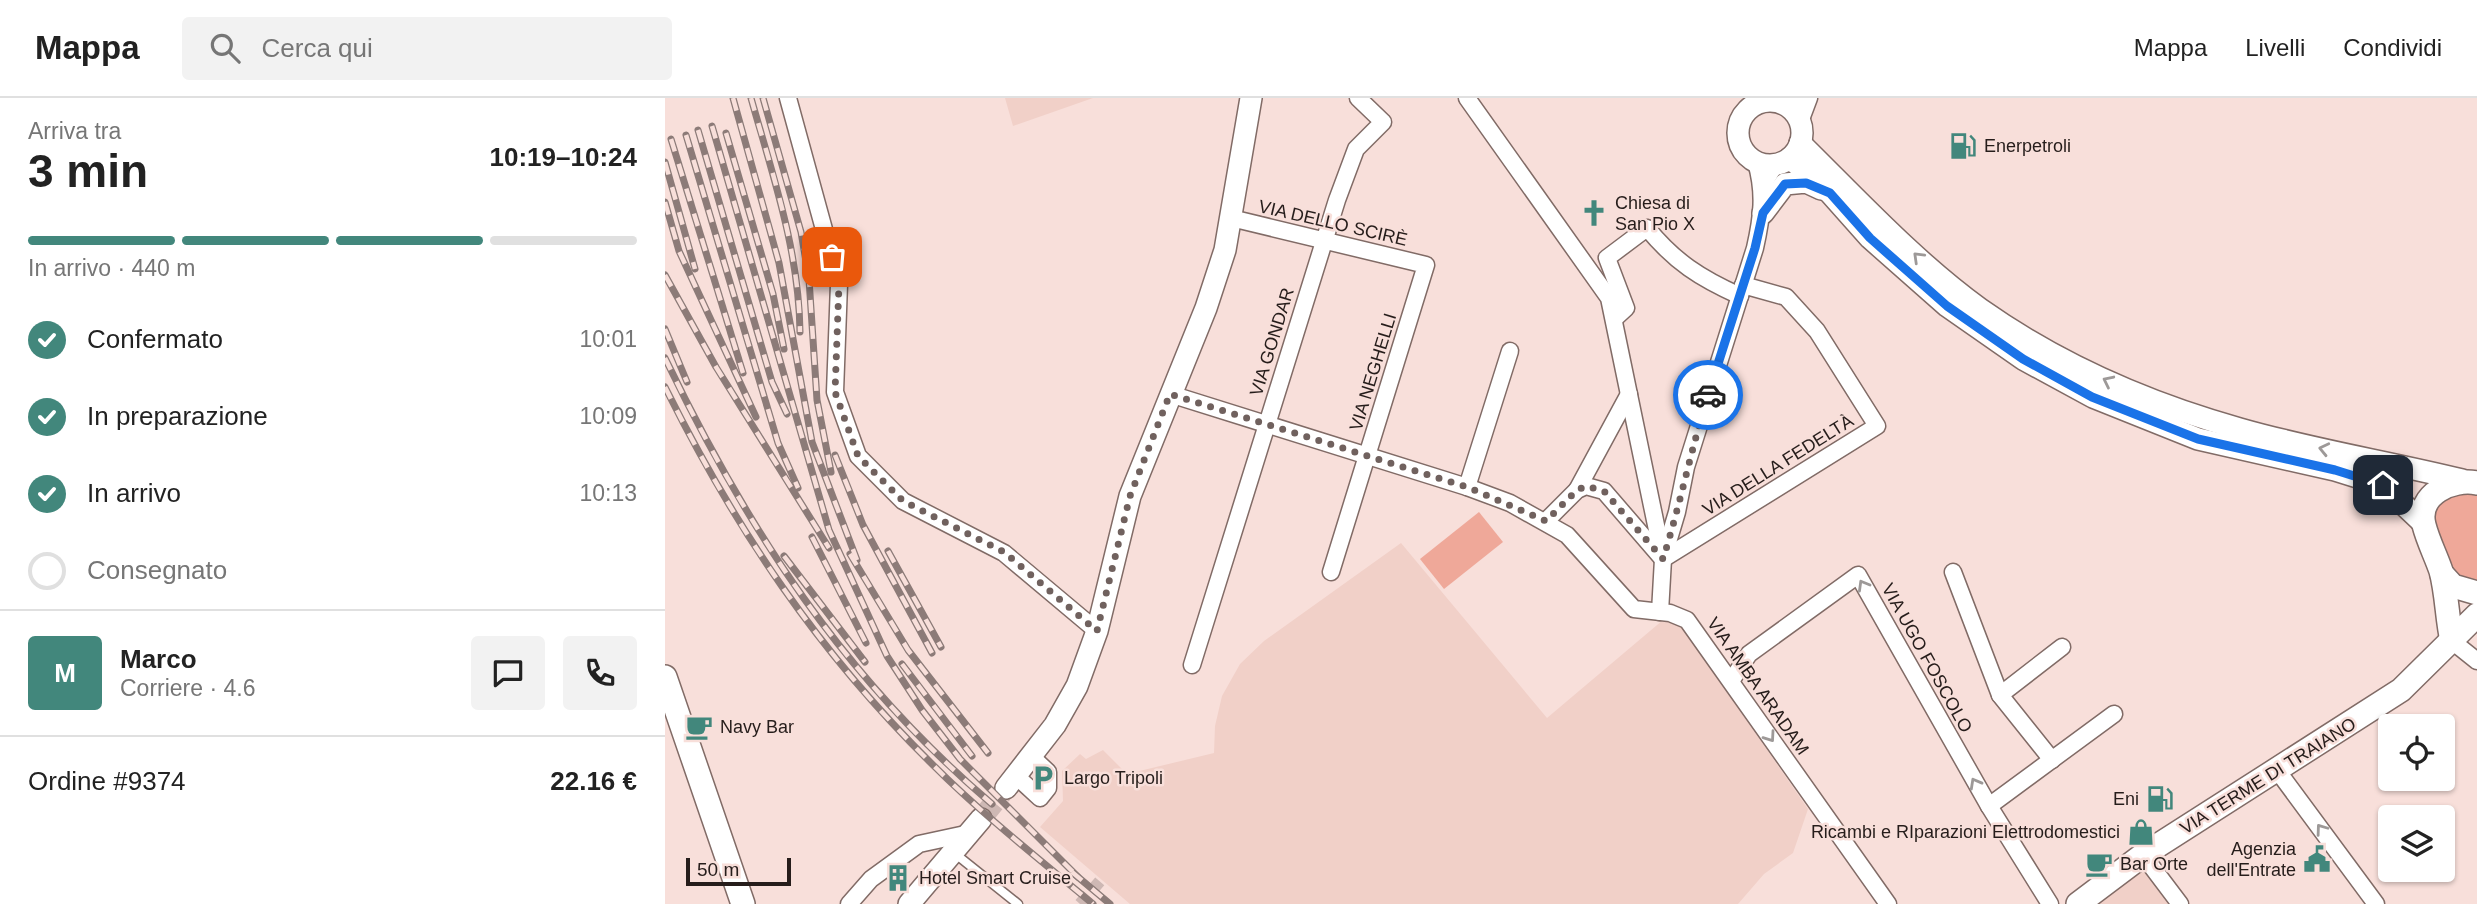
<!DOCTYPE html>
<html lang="it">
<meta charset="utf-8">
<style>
:root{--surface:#fff;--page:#f2f2f2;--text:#222;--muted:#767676;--line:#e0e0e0;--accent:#42877c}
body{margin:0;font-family:Arial,sans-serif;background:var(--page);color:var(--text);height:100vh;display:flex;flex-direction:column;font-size:26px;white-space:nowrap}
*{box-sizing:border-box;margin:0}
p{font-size:23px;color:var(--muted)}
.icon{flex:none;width:38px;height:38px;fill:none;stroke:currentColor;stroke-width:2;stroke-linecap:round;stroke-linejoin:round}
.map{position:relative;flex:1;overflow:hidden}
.sheet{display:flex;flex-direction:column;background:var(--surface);width:665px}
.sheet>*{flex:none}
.tools{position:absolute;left:1713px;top:616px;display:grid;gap:14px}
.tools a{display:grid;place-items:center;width:77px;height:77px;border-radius:7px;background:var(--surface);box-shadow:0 2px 5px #0004;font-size:35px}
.scale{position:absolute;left:21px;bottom:18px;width:105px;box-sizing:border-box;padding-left:7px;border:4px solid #261d1b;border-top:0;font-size:19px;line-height:24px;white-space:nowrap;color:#261d1b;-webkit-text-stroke:5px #f8dfda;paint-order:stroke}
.pin{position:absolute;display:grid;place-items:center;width:60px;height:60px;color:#fff;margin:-30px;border-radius:14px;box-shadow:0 4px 10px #0006}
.courier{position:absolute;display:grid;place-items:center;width:70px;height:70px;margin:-35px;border:5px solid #1a73e8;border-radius:50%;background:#fff;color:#222;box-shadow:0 2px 9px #0007}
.overview em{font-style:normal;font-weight:600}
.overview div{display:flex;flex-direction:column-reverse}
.overview{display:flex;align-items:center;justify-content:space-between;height:119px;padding:0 28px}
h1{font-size:46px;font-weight:600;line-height:52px}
.bar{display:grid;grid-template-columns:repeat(4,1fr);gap:10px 7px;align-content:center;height:84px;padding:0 28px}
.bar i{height:9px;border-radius:5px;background:var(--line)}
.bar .on{background:var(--accent)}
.bar p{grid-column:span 4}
.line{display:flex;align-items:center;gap:18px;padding:0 28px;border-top:2px solid var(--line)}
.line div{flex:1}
.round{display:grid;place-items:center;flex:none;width:74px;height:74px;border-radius:7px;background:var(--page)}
ol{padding:0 28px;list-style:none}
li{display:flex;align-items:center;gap:21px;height:77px}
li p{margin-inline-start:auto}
li .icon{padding:7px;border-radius:50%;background:var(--accent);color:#fff;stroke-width:4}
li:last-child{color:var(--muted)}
li i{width:38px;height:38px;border:4px solid var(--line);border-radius:50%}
header{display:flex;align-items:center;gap:42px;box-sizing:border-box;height:98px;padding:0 35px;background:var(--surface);border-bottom:2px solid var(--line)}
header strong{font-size:33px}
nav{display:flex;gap:38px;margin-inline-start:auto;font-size:24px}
.search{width:490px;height:63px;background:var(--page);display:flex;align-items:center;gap:18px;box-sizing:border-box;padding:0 24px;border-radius:7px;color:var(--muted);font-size:26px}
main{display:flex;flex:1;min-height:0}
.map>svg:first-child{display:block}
.built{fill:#f1d0c8}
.green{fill:#efa899}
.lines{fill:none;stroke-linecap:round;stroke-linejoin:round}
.pedestrian-tunnel{stroke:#ceb8b4;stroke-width:12;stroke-dasharray:12 6;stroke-linecap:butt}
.tertiary-tunnel{stroke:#ceb8b4;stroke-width:21;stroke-dasharray:21 10;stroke-linecap:butt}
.service-casing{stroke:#816b66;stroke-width:11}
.minor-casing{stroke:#816b66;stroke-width:19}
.tertiary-casing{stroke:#816b66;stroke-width:24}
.secondary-casing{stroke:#816b66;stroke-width:26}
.service{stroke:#fff;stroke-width:8}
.minor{stroke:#fff;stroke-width:16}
.tertiary{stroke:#fff;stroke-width:21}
.secondary{stroke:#fff;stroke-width:23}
.rail-casing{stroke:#8c7b78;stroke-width:7}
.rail{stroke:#f8dfda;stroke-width:4.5;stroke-dasharray:13;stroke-linecap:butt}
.oneway{stroke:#9d9998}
.done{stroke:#70615e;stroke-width:7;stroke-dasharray:0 12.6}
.route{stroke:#1a73e8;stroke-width:9}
.labels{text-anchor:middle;stroke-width:5;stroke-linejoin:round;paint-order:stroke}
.poi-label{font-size:18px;fill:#261d1b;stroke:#f8dfda;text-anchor:start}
.street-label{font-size:18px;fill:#261d1b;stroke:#f8dfda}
</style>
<header>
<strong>Mappa</strong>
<div class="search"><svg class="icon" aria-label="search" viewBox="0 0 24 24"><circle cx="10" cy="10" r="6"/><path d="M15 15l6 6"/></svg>Cerca qui</div>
<nav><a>Mappa</a><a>Livelli</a><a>Condividi</a></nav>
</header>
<main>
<section class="sheet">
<div class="overview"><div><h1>3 min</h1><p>Arriva tra</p></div><em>10:19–10:24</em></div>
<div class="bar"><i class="on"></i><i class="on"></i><i class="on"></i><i></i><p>In arrivo · 440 m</p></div>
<ol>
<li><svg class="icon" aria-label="check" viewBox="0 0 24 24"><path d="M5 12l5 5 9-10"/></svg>Confermato<p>10:01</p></li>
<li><svg class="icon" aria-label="check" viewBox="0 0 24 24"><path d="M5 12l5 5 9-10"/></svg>In preparazione<p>10:09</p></li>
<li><svg class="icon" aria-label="check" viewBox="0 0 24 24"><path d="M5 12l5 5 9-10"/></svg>In arrivo<p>10:13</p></li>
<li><i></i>Consegnato</li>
</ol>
<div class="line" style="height:126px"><b class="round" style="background:var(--accent);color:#fff">M</b><div><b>Marco</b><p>Corriere · 4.6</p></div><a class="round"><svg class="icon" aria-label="chat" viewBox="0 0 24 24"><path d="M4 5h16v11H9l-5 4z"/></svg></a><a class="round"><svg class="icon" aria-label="phone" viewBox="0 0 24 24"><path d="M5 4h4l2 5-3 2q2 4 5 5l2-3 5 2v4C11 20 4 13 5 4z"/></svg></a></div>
<div class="line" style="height:91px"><div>Ordine #9374</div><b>22.16 €</b></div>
</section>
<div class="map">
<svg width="1812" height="806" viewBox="0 0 1812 806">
<rect width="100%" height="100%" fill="#f8dfda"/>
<g class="built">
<polygon points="340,0 428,0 348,28"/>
<polygon points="736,445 882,620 998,522 1006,520 1014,525 1143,711 1128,755 1099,776 1073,806 465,806 375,729 398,703 397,673 415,656 421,661 438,652 462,676 549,655 550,628 557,598 575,566 599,543"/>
<polygon points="1481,769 1510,806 1433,806"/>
</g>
<g class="green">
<polygon points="1812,392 1812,487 1809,487 1785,473 1768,419 1777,398"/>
<polygon points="814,414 838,444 779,491 755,461"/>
</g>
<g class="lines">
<polyline class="pedestrian-tunnel" points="415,806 436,782"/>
<polyline class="tertiary-tunnel" points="316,721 341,690"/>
<defs>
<polyline id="service" points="288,754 353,806"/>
<g id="minor">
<polyline points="123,0 174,186 170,294 193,358 238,403 339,455 432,533"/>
<polyline points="802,0 944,200 998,461"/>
<polyline points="1117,6 1131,0"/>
<polyline points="1135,24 1144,0"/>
<polyline points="1098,87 1110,67"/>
<polyline points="566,120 761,167 666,474"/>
<path d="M949 221 961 210 942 160 982 130C1010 164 1035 180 1075 198"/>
<polyline points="505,296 802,389 845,405 902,437 969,511 1005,515 1022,522 1223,806"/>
<polyline points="802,389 845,253"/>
<polyline points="912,392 964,296"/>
<polyline points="881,423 912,392 921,388 939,393 996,459"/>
<polyline points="998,461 1212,328 1152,233 1121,199 1078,187"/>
<polyline points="1288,474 1335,597 1387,662"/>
<path d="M995 514 998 461 1012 414 1021 369 1090 150C1097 119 1100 95 1091 64"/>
<polyline points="1787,543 1812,563"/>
<polyline points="527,567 672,102 691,51 718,24 693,0"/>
<polyline points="1066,583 1084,556 1193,477 1324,708 1385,806"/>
<polyline points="1335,597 1397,549"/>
<polyline points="1612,672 1711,806"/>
<polyline points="351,678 375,700 383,690 383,674 367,659"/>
<polyline points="1324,708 1449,616"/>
<polyline points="1478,757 1515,806"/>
<polyline points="184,806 206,781 254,746 305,735"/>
</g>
<g id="tertiary">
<circle cx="1105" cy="35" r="32"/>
<path d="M1135 45C1193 102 1249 163 1315 211 1393 266 1482 305 1575 331 1648 352 1724 364 1797 382"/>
<polyline points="1125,60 1165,95 1205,140 1282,208 1358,261 1428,299 1533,341 1670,372 1718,387 1758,425"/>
<polyline points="1098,115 1120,86 1141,84 1156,91"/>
<polyline points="341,690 390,627 412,588 432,533 465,398 541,210 560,152 586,0"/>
<polyline points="244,806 316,721"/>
</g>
<g id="secondary">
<polyline points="1777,476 1788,488 1812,495"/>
<path d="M1787 543C1782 521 1782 495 1776 473 1771 458 1763 443 1759 427 1751 396 1788 380 1812 385"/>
<polyline points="0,579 78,806"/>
<polyline points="1413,806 1478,757 1736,592 1812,517"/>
</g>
</defs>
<use href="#service" class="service-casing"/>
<use href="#minor" class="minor-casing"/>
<use href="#tertiary" class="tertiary-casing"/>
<use href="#secondary" class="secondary-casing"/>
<use href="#service" class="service"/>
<use href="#minor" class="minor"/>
<use href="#tertiary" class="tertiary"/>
<use href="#secondary" class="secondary"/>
<defs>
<g id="rail">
<polyline points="68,0 114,165 147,344 192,462"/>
<path d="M86 0C108 78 134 153 135 234"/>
<polyline points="98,0 136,134 144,181 152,302 166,374"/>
<polyline points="47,28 164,432 222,558 257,612 295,661 413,779"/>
<polyline points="33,32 107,284 122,316"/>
<polyline points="61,35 108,196 119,251"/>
<polyline points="21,37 113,345 133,390"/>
<polyline points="6,41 78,275"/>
<polyline points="0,64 30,171"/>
<polyline points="0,104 14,153 91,319"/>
<polyline points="0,177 51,269 164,450"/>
<polyline points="0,231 22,284"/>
<path d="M0 260C83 433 179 580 327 706"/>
<path d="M0 289C71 432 154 555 268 667 318 717 374 761 428 806"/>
<polyline points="170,357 198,427 267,555"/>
<polyline points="147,439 201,545"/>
<polyline points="223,453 276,549"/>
<polyline points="185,456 243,552 323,655"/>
<polyline points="119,458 200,564"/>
<polyline points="237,566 307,658"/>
<polyline points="407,774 445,806"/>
</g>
</defs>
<use href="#rail" class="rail-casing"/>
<use href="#rail" class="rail"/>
</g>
<defs><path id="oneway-chevron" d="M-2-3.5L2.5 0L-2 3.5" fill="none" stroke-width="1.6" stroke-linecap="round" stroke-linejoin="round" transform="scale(1.75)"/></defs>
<g class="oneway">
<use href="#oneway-chevron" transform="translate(1253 159) rotate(-136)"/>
<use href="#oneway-chevron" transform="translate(1443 283) rotate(-154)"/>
<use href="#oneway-chevron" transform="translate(1659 351) rotate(-167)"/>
<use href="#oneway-chevron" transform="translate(1198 487) rotate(-120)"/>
<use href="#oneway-chevron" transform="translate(1105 639) rotate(55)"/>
<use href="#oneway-chevron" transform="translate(1310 685) rotate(-119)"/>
<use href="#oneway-chevron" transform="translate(1656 731) rotate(-126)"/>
</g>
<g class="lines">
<path class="done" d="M167 159 174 186 170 294 193 358 238 403 339 454 432 533 465 398 505 296 802 389 881 423 912 392 921 388 939 393 998 461C1015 407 1026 352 1043 297"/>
<polyline class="route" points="1043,297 1090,150 1098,115 1120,86 1141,85 1165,95 1205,140 1282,208 1358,261 1427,299 1533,341 1670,372 1718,387"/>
</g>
<defs>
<symbol id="fuel-bare" viewBox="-9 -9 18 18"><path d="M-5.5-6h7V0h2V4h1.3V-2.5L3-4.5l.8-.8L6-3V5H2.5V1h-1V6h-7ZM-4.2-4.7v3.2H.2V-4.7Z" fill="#42877c" stroke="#f8dfda" stroke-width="2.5" paint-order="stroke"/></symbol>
<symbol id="church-bare" viewBox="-9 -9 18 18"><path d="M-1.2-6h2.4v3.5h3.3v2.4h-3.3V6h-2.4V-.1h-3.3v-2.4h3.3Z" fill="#42877c" stroke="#f8dfda" stroke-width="2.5" paint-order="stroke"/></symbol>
<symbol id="cafe-bare" viewBox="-9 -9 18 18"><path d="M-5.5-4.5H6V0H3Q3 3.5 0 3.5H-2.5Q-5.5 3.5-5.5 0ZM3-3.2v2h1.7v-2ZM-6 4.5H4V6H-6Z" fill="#42877c" stroke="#f8dfda" stroke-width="2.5" paint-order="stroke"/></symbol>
<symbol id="parking-bare" viewBox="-9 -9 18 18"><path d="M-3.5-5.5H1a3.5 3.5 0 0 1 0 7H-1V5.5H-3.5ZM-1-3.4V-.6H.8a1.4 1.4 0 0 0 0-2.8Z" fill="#42877c" stroke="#f8dfda" stroke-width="2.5" paint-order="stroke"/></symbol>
<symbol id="shop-bare" viewBox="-9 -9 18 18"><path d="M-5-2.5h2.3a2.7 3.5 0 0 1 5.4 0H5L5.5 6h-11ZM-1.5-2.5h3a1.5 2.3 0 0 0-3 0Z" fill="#42877c" stroke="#f8dfda" stroke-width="2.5" paint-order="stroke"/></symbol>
<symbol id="civic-bare" viewBox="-9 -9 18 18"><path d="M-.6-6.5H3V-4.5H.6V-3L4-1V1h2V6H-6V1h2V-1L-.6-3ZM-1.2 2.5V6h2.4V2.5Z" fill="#42877c" stroke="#f8dfda" stroke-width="2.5" paint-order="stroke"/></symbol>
<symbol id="building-bare" viewBox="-9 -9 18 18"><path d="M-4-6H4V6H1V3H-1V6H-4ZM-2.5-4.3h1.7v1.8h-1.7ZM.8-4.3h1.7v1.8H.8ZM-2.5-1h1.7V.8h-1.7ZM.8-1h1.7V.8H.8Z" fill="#42877c" stroke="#f8dfda" stroke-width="2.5" paint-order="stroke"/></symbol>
</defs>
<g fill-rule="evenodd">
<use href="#fuel-bare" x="1279" y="29" width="38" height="38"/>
<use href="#church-bare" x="910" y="96" width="38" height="38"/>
<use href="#cafe-bare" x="15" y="610" width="38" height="38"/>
<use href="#parking-bare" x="359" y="661" width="38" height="38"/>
<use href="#fuel-bare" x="1476" y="682" width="38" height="38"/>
<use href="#shop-bare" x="1457" y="715" width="38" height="38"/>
<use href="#civic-bare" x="1633" y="742" width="38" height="38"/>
<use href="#cafe-bare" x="1415" y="747" width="38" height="38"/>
<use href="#building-bare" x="214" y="761" width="38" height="38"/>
</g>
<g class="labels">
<g class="poi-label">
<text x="1319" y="54">Enerpetroli</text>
<text x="950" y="111">Chiesa di<tspan x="950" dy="21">San Pio X</tspan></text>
<text x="55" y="635">Navy Bar</text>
<text x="399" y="686">Largo Tripoli</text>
<text x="1474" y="707" text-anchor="end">Eni</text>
<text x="1455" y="740" text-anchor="end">Ricambi e RIparazioni Elettrodomestici</text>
<text x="1631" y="757" text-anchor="end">Agenzia<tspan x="1631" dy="21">dell'Entrate</tspan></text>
<text x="1455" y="772">Bar Orte</text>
<text x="254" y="786">Hotel Smart Cruise</text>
</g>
<g class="street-label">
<text transform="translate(668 125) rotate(13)" y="6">VIA DELLO SCIRÈ</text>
<text transform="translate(607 244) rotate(-73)" y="6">VIA GONDAR</text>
<text transform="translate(708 274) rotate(-73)" y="6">VIA NEGHELLI</text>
<text transform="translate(1113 367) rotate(-32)" y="6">VIA DELLA FEDELTÀ</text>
<text transform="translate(1262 560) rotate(61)" y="6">VIA UGO FOSCOLO</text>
<text transform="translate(1093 588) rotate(55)" y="6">VIA AMBA ARADAM</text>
<text transform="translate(1603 678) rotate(-32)" y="6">VIA TERME DI TRAIANO</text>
</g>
</g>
</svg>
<div class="tools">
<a><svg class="icon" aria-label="locate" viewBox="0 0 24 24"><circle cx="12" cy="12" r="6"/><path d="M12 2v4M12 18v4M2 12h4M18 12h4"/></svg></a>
<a><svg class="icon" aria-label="layers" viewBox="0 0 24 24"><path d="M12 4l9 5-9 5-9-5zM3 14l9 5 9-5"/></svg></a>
</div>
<div class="scale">50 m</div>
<div class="pin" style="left:167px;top:159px;background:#ea580c"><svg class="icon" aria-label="bag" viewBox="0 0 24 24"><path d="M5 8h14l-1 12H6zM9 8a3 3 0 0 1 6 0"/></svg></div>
<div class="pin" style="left:1718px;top:387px;background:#1f2937"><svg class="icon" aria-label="home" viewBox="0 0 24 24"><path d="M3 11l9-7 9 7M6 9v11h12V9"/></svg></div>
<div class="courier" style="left:1043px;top:297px"><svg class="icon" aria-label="car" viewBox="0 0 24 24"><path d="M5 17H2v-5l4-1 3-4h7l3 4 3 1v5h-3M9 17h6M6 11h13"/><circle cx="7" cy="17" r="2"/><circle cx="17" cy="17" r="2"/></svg></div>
</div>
</main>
